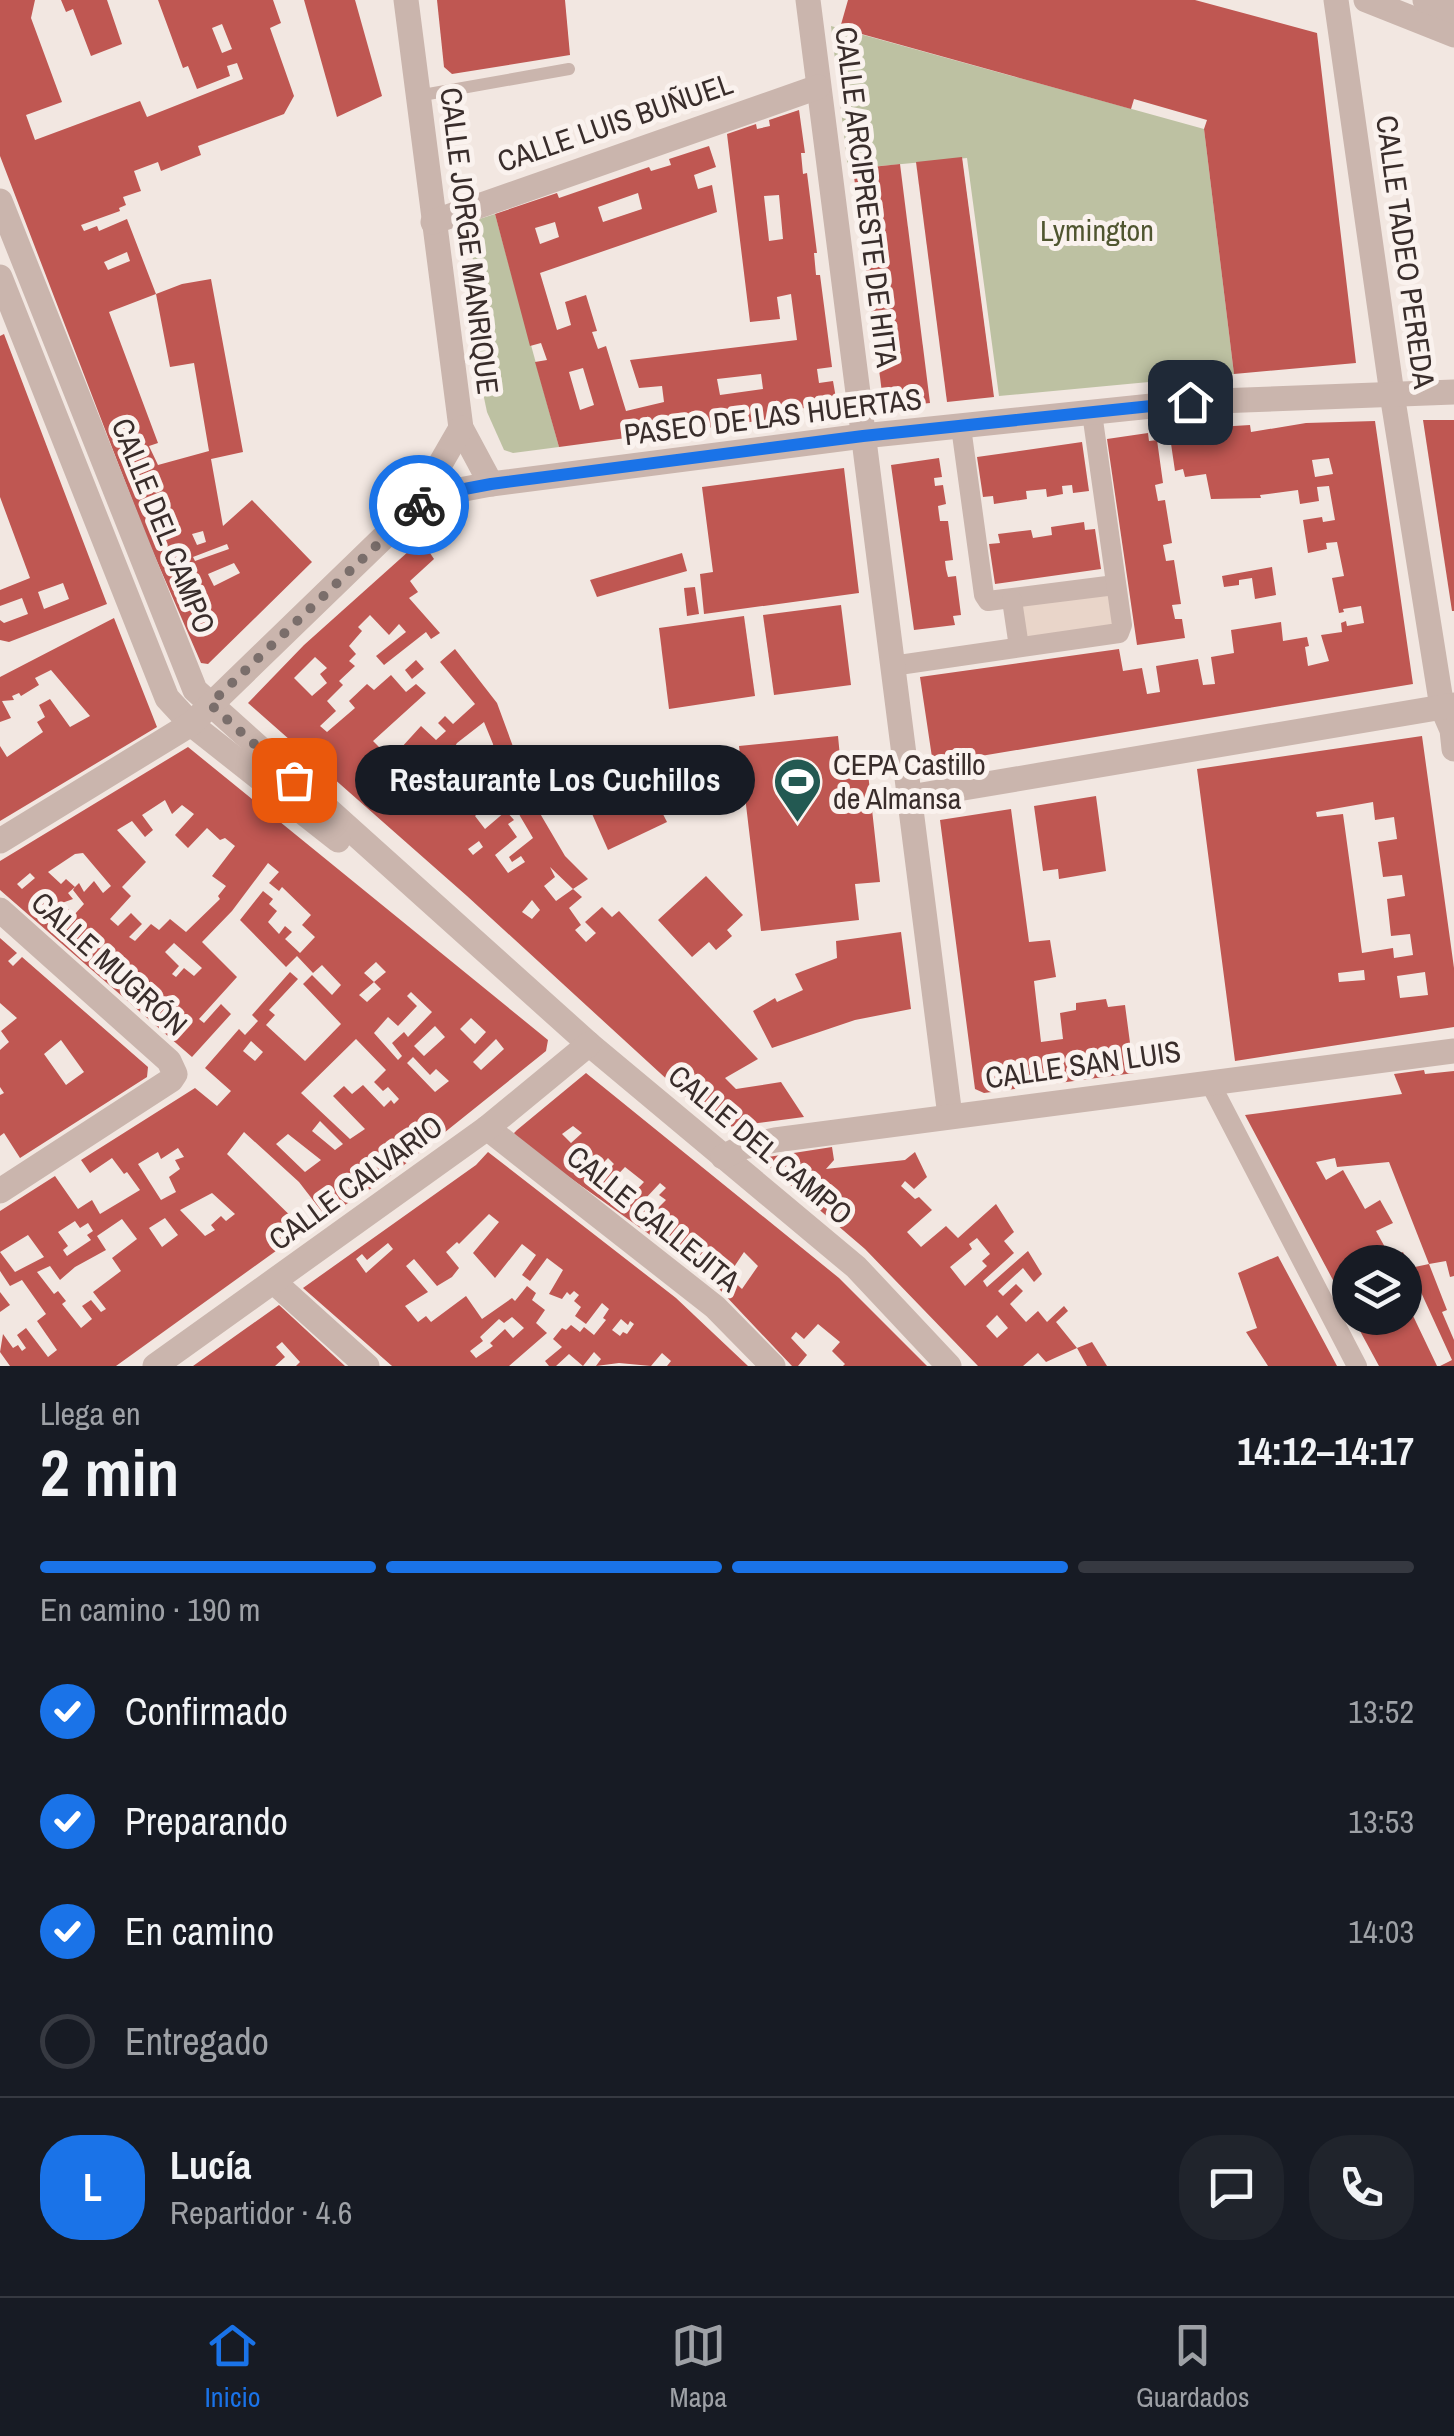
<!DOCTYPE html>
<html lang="es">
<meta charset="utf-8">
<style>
:root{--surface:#171b24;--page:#20242c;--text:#f1f3f6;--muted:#9ea1a6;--line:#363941;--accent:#1a73e8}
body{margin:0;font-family:"Archivo Narrow",sans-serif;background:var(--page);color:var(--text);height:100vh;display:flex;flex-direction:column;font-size:38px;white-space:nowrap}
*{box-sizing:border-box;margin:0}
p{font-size:32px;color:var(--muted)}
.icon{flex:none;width:55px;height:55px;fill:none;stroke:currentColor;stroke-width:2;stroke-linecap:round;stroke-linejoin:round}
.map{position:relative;height:1366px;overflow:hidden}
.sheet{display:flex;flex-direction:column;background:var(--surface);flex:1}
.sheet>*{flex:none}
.controls{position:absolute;left:1332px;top:1245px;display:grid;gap:20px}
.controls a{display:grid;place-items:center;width:90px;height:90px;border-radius:50%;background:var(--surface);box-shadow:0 2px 8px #0004;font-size:50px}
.pin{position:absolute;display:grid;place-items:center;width:85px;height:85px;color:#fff;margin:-42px;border-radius:20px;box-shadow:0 5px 15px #0006}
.courier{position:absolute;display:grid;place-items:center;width:100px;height:100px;margin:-50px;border:8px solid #1a73e8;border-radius:50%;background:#fff;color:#222;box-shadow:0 2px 12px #0007}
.bubble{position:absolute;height:70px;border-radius:35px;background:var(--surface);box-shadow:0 2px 8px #0004;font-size:32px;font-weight:800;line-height:70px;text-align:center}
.head em{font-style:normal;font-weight:800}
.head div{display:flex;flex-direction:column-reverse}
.head{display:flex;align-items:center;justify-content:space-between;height:170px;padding:0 40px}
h1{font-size:65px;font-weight:800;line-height:75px}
.bar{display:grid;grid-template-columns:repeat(4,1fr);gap:15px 10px;align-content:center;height:120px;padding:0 40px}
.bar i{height:12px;border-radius:8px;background:var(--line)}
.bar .current{background:var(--accent)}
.bar p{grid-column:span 4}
.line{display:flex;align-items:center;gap:25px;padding:0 40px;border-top:2px solid var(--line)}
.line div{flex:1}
.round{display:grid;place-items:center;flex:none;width:105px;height:105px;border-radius:40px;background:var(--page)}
ol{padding:0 40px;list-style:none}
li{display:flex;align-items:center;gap:30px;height:110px}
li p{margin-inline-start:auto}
li .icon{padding:10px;border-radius:50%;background:var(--accent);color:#fff;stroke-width:4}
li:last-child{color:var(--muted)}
li i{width:55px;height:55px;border:5px solid var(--line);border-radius:50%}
.tabs{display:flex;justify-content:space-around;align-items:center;height:140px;border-top:2px solid var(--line);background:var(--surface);font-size:28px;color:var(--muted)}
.tabs a{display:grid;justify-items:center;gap:5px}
.tabs .current{color:var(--accent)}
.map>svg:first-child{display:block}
.green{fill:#bdc1a2}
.plaza{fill:#e9d5c9}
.building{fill:#bf5752;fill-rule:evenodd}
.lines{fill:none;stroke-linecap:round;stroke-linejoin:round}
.service{stroke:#cab5ad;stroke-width:12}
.pedestrian{stroke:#cab5ad;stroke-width:20}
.minor{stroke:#cab5ad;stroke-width:25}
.done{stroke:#7a6e6b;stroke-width:10;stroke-dasharray:0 18}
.route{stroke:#1a73e8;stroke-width:12}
.labels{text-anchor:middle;stroke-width:10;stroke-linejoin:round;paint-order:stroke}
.street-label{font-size:30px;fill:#392d2b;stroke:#faf2ee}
.park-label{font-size:30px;fill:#505630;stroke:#faf2ee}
.poi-label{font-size:30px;fill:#392d2b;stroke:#faf2ee;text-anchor:start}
</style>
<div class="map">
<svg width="1454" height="1366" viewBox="0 0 1454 1366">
<rect width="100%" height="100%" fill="#f2e7e1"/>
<g class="green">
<polygon points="831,26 1204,129 1234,374 999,396 967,158 848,169"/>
<polygon points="495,214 559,447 513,453 504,450 487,412 483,393 470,222"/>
</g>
<polygon class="plaza" points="1115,585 1122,625 1019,647 1012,600"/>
<g class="building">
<path d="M0 0H35L31 18 62 102 26 115 35 140 140 101 147 117 243 79 237 63 227 66 230 76 197 89 188 66 183 68 158 0H273L281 23 270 28 294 96 284 114 198 146 201 155 161 171 158 162 134 171 141 191 123 197 126 205 119 208 120 211 81 225 84 231 97 226 99 231 127 219 156 294 109 312 158 443 149 446 158 465 209 451 194 363 170 367 156 294 182 284 211 279 243 452 211 459 223 526 252 500 312 562 208 664 201 663 146 536 0 156ZM222 24 232 49 222 53 212 28ZM127 252 130 261 108 270 104 262ZM203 531 206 542 197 545 192 534ZM227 544 229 549 195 561 193 557ZM234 563 240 573 214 586 208 574Z"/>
<polygon points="61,0 107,0 122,44 91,56 73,9 66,12"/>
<polygon points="304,0 355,0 382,96 337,117"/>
<polygon points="437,0 565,0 570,55 452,74 444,67"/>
<polygon points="848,0 1195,0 1317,33 1356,363 1234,374 1204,129 1207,120 1134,99 1131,109 840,28"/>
<path d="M799 110 805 153H801L803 174 807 173 817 253H814L816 275H820L832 367 817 369 819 383 833 381 838 410 806 415 805 408 784 411 785 417 707 428 705 422 686 424V430L559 447 535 362 547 360 541 343 530 346 495 214 557 193 559 198 649 167 651 171 671 165 669 159 709 146 716 167 694 175 698 189 712 185 717 212 540 273 557 330 571 325 565 302 586 295 597 331 592 332 598 349 606 346 626 411 664 402 662 386 639 388 630 360 797 340 791 294 777 297 780 319 750 322 727 134 756 124 757 129 770 126 769 120ZM638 193 642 209 603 222 598 207ZM779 195 783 239 769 241 764 196ZM555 222 559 237 540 244 535 228ZM583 368 594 405 580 410 569 372ZM761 374 763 389 720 395 717 379Z"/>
<polygon points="962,157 994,397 947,402 916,162"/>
<polygon points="900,164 930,403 884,408 853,169"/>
<path d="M4 334 107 604 9 642 0 640V620L4 623 28 614 22 598 0 606V590L30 578 0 497V336ZM63 583 69 599 44 609 38 592Z"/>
<polygon points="1423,420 1454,420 1454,611 1452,611"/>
<path d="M1375 421 1413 684 933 764 920 677 1119 649 1123 671 1142 668 1147 694 1160 692 1156 666 1198 659 1203 685 1215 684 1211 657 1234 653 1231 630 1281 622 1283 641 1307 637 1309 646 1305 647 1308 666 1329 661 1321 635 1342 632 1341 623 1346 621 1347 626 1364 623 1361 606 1343 609 1344 612 1339 613 1332 578 1344 576 1337 542 1326 543 1327 549 1308 553 1303 520 1322 517 1323 522 1335 520 1329 486 1317 487 1319 501 1300 504 1298 490 1260 495 1261 498 1211 499 1206 474 1185 477 1183 469 1175 471 1169 430 1250 425 1251 432 1306 423ZM1329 458 1333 474 1315 477 1312 460Z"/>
<polygon points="1148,433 1149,441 1157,440 1163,483 1155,485 1158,501 1165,500 1172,543 1163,545 1166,561 1174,560 1181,604 1172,605 1175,619 1182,619 1185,638 1137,645 1107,439"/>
<polygon points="1082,442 1089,491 1073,493 1072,485 1062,486 1063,494 1047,497 1046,489 1026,491 1027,499 994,504 993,496 983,497 977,457"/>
<polygon points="939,458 942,477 934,478 935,486 943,485 946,504 938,506 939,514 940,521 948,521 953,560 945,561 946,569 948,577 956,576 961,615 953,616 955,625 914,630 891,465"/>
<polygon points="844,468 859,593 704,614 700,574 713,572 702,487"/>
<polygon points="1084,522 1085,530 1095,529 1101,569 995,584 989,544 1000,543 998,534 1031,530 1033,538 1052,535 1051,527"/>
<path d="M438 525 443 533 437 536 441 544 430 553 434 559 410 581 418 592 409 598 440 633 431 639 426 632 384 665 376 656 406 632 399 624 389 635 370 615 358 627 362 631 349 646 356 654 349 661 355 666 339 681 343 685 327 701 336 711 320 726 327 732 355 708 349 701 367 684 374 690 391 675 406 692 416 684 426 693 373 741 391 759 421 726 436 740 446 731 438 723 445 716 453 724 475 704 440 662 455 649 497 703 522 771 475 816 485 829 506 811 514 820 508 824 517 837 495 855 508 873 525 862 521 856 512 862 509 857 533 838 520 816 510 790 525 779 535 805 565 856 588 879 573 889 550 867 555 877 544 886 556 901 573 889 582 897 569 908 581 925 575 930 586 942 596 933 585 922 602 907 612 917 619 911 758 1059 725 1078 736 1089 781 1082 804 1117 720 1128 467 896 248 703 304 645ZM315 657 327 668 320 674 327 683 312 696 294 678ZM484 722 493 744 497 768 447 807 418 784 442 761 451 770 458 764 450 755 457 743ZM479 841 483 847 473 855 468 849ZM532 900 540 910 532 919 522 912Z"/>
<polygon points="682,553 687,571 597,597 590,580"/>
<polygon points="1272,567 1276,595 1255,599 1252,578 1239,580 1239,585 1224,587 1222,576"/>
<polygon points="695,587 699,614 687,616 684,588"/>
<polygon points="841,605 851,685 774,695 763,615"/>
<polygon points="744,616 755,696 669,709 659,628"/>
<polygon points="114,618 157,727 0,821 0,746 7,757 43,732 37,722 45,717 39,705 50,699 70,727 90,716 51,670 35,678 39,685 21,696 19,693 12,696 14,700 2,701 11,718 0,722 0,677"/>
<polygon points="416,660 424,669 412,679 405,670"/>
<polygon points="838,736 841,767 867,764 880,882 855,884 859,920 761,931 739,746"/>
<path d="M1422 736 1454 968V1027L1235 1061 1197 769ZM1373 802 1375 820 1394 817 1397 839 1378 842 1383 877 1402 875 1405 896 1387 899 1391 936 1410 934 1413 955 1394 958 1393 948 1362 953 1343 814 1317 817 1316 812ZM1364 970 1365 980 1339 982 1338 973ZM1425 972 1428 995 1400 998 1397 976Z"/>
<path d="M188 747 548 1040 546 1051 389 1177 326 1217 299 1182 244 1132 227 1154 305 1230 116 1366H10L0 1352 3 1334 13 1348 18 1345 22 1351 26 1348 17 1335 26 1328 48 1357 57 1350 37 1321 46 1314 22 1280 10 1286 0 1271V1211L55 1176 78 1209 92 1200 100 1214 140 1190 127 1172 124 1174 112 1158 90 1173 81 1160 195 1088 217 1106 231 1091 205 1068 239 1029 245 1035 258 1021 252 1015 290 972 298 979 269 1010 275 1015 266 1025 305 1061 341 1024 303 984 312 975 332 995 341 985 322 965 313 973 297 956 286 967 240 920 263 891 273 899 269 904 277 911 268 922 279 934 285 926 292 932 285 939 300 953 315 937 302 925 311 915 282 887 279 891 269 883 279 872 268 863 232 911 202 942 237 977 199 1019 204 1023 221 1004 231 1014 192 1057 0 890V861ZM165 800 172 814 182 805 194 814 175 835 188 848 207 828 220 840 225 838 235 846 212 876 226 886 218 896 220 899 186 932 170 919 159 930 151 924 135 941 129 937 142 924 131 913 118 926 110 919 131 896 122 887 146 862 117 830 132 821 145 837 153 830 142 815ZM83 853 111 886 103 893 94 881 84 892 79 883 75 887 66 879 61 884 48 872 75 854ZM30 873 35 878 22 889 17 884ZM75 887 73 890 84 904 74 915 62 903 73 899 68 893ZM174 943 202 968 194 976 184 968 176 977 172 974 179 966 165 952ZM376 962 386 972 374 982 364 973ZM374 982 381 989 367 1002 359 995ZM411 992 432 1012 408 1037 404 1032 392 1043 402 1056 398 1060 374 1033 388 1017 398 1026 417 1006 407 996ZM471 1018 486 1032 475 1044 460 1029ZM435 1026 445 1037 424 1056 414 1046ZM356 1039 386 1070 374 1082 383 1091 388 1087 399 1099 394 1104 391 1100 384 1107 363 1085 352 1094 344 1086 333 1096 365 1129 350 1139 301 1093ZM496 1039 504 1049 481 1070 473 1062ZM251 1041 263 1052 255 1061 243 1051ZM413 1057 430 1075 436 1069 449 1081 435 1092 407 1063ZM320 1121 343 1144 335 1150 312 1131ZM288 1134 321 1160 305 1172 276 1144ZM178 1148 184 1157 175 1160 180 1169 169 1177 176 1192 161 1200 138 1164 158 1152 161 1159ZM212 1193 235 1214 226 1221 221 1216 211 1225 215 1230 205 1236 180 1210ZM165 1218 178 1235 162 1247 149 1228ZM122 1219 137 1239 112 1258 121 1271 93 1292 106 1309 101 1312 91 1300 82 1306 92 1319 81 1328 62 1304 66 1301 58 1291 54 1294 37 1272 50 1266 60 1280 75 1267 106 1250 97 1236ZM75 1221 80 1228 88 1223 93 1231 87 1235 91 1240 67 1256 63 1250 68 1246 58 1232ZM28 1235 44 1257 15 1272 0 1252Z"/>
<polygon points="646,781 667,822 608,850 589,807"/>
<polygon points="1096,796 1106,871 1059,879 1058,869 1043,871 1034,806"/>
<polygon points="1011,809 1029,942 1050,940 1056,977 1034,981 1041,1042 1063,1039 1060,1013 1076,1010 1076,1003 1106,999 1108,1007 1125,1005 1134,1073 984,1093 975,1089 940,820"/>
<polygon points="706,876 743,915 727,930 732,936 716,950 709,942 692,957 658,920"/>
<polygon points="901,932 911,1009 855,1020 772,1048 753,1011 775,998 777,1002 803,990 795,974 837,958 836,941"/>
<path d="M0 938 17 953 8 961 13 966 22 957 148 1067 147 1077 20 1158 4 1133 0 1136V1095L4 1093 0 1087V1050L9 1042 1 1031 17 1018 0 1003ZM61 1040 84 1072 66 1085 44 1054Z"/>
<polygon points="1424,1070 1425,1074 1454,1071 1454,1276 1450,1277 1446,1261 1429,1264 1389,1162 1337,1167 1335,1158 1316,1162 1326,1180 1343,1170 1365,1209 1380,1200 1393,1223 1376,1231 1391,1258 1403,1252 1410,1268 1429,1264 1447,1310 1442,1312 1454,1340 1454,1366 1440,1366 1452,1360 1414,1277 1405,1281 1405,1262 1350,1262 1350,1312 1245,1115 1402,1094 1394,1074"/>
<path d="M586 1073 839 1278 927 1366H843L845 1364 832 1351 840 1342 818 1324 804 1339 796 1332 791 1338 807 1355 798 1366H792L705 1274 517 1140 514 1133 517 1130ZM573 1126 582 1133 571 1143 562 1134ZM608 1158 614 1164 604 1174 598 1168ZM625 1167 644 1182 626 1201 608 1185ZM660 1183 666 1188 659 1195 666 1200 657 1209 645 1199ZM744 1252 758 1266 742 1289 728 1276Z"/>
<path d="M832 1147 834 1160 826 1169 905 1160 915 1152 927 1177 914 1189 905 1181 901 1186 915 1199 919 1197 932 1210 907 1232 921 1247 946 1226 958 1238 996 1204 1014 1232 1004 1241 1014 1253 983 1281 987 1287 1028 1251 1042 1274 1034 1282 1023 1268 998 1291 1003 1296 1016 1284 1023 1291 1010 1304 1026 1322 1038 1311 1047 1322 1064 1306 1068 1311 1056 1322 1077 1348 1046 1362 1038 1353 1023 1366H978L865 1249 766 1164 768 1157ZM977 1238 990 1254 982 1261 987 1266 965 1286 950 1267 972 1249 969 1244ZM997 1315 1008 1328 997 1338 986 1326Z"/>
<path d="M488 1152 676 1298 748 1366H667L671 1361 662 1353 651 1366 619 1363 596 1366 601 1359 594 1352 583 1366 569 1354 556 1366H549L545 1361 562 1347 553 1339 562 1328 566 1330 571 1325 580 1332 584 1327 594 1335 606 1320 603 1318 609 1309 602 1303 586 1324 575 1316 581 1307 574 1301 579 1295 574 1291 570 1295 567 1292 562 1299 549 1294 563 1270 547 1258 530 1281 522 1275 536 1255 522 1244 495 1278 473 1253 499 1222 489 1214 459 1244 457 1242 446 1252 459 1268 452 1277 437 1286 414 1259 406 1266 428 1292 405 1306 418 1322 426 1316 431 1322 466 1296 482 1319 512 1298 515 1301 527 1286 536 1293 532 1300 545 1310 536 1323 547 1333 509 1366H392L303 1288 476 1165ZM388 1243 393 1249 366 1273 356 1259 362 1254 367 1260ZM512 1317 524 1328 513 1338 505 1329 490 1343 493 1346 476 1358 470 1351 483 1341 480 1337 499 1319 504 1323ZM621 1319 628 1325 630 1321 634 1324 627 1334 623 1332 620 1336 612 1330Z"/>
<polygon points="1278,1256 1337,1366 1268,1366 1246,1332 1257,1328 1238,1273"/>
<polygon points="0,1292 10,1305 0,1312"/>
<polygon points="1405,1299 1437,1366 1379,1366 1353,1318 1405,1318"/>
<polygon points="279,1305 345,1366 296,1366 300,1362 282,1342 276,1347 285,1357 275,1366 193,1366"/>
<polygon points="1092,1342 1107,1366 1087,1366 1077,1348"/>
</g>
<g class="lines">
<polyline class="service" points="417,96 569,69"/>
<g class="pedestrian">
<polyline points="961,427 984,595 988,601 1115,585"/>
<polyline points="1012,600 1019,647"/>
<polyline points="892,666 1119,633 1122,625 1092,413"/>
<polyline points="1209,1081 1357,1366"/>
</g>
<g class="minor">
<polyline points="406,0 461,428 491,484"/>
<polyline points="808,0 950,1116"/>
<polyline points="1336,0 1392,394 1442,707 1452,730 1454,749"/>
<polyline points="1366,0 1454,35"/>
<polyline points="1425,0 1454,11"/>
<polyline points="0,201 195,690 589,1044 856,1267 949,1366"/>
<polyline points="433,222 818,87"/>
<polyline points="0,277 167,698 191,724 338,840"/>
<polyline points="416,506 461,428"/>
<polyline points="910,797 1454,705"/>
<polyline points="0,841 191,724 416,506 438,494 491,484 863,436 1190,402 1454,392"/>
<polyline points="0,910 169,1061 175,1074 171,1080 0,1191"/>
<polyline points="487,1128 715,1307 773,1366"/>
<polyline points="723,1157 743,1147 775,1140 1454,1051"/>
<polyline points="274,1282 367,1366"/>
<polyline points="155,1366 487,1128 589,1044"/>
</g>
</g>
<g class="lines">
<polyline class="done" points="294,780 210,704 419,505"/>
<polyline class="route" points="419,505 438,494 491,484 863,436 1190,402"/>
</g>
<defs>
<symbol id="stadium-pin" viewBox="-11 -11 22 30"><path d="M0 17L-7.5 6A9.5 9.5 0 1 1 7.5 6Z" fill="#235952" stroke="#faf2ee"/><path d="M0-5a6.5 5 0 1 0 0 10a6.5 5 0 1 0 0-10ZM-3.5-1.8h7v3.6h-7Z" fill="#fff"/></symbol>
</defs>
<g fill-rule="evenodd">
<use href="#stadium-pin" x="770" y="754" width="55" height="75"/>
</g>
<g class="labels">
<g class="street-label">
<text transform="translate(615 123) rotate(-19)" y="10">CALLE LUIS BUÑUEL</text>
<text transform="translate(866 197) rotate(83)" y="10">CALLE ARCIPRESTE DE HITA</text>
<text transform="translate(469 241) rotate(83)" y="10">CALLE JORGE MANRIQUE</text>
<text transform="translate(1405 252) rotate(82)" y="10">CALLE TADEO PEREDA</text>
<text transform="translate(773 417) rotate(-7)" y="10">PASEO DE LAS HUERTAS</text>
<text transform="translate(163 526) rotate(68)" y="10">CALLE DEL CAMPO</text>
<text transform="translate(109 964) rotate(42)" y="10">CALLE MUGRÓN</text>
<text transform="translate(1083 1065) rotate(-8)" y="10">CALLE SAN LUIS</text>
<text transform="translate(760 1145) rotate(40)" y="10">CALLE DEL CAMPO</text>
<text transform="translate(356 1183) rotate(-36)" y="10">CALLE CALVARIO</text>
<text transform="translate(653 1219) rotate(39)" y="10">CALLE CALLEJITA</text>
</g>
<g class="park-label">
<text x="1097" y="241">Lymington</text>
</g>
<g class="poi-label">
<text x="833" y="775">CEPA Castillo<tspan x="833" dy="34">de Almansa</tspan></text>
</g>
</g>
</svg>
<div class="controls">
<a><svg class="icon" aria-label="layers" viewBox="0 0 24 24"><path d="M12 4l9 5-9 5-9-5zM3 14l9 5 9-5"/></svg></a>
</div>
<div class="pin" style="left:294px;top:780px;background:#ea580c"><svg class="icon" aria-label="bag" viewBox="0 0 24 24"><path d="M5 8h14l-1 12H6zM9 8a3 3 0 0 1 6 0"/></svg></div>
<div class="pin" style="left:1190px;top:402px;background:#1f2937"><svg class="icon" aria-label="home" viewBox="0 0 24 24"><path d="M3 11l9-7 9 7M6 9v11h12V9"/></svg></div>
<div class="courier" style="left:419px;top:505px"><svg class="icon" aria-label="bike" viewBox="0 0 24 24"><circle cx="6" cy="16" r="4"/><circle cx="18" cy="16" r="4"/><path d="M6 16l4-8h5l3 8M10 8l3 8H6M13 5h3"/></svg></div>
<div class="bubble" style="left:355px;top:745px;width:400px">Restaurante Los Cuchillos</div>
</div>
<section class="sheet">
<div class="head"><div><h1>2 min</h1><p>Llega en</p></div><em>14:12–14:17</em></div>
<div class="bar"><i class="current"></i><i class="current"></i><i class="current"></i><i></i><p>En camino · 190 m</p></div>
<ol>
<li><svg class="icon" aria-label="check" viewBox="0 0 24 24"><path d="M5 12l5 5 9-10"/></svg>Confirmado<p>13:52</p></li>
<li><svg class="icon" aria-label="check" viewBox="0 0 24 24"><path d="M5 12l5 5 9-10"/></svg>Preparando<p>13:53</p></li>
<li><svg class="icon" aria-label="check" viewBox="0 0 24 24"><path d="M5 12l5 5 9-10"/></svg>En camino<p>14:03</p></li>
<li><i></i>Entregado</li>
</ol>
<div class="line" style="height:180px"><b class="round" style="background:var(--accent);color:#fff">L</b><div><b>Lucía</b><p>Repartidor · 4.6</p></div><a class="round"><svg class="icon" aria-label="chat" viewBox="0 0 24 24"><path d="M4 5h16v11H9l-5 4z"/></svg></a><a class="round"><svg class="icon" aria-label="phone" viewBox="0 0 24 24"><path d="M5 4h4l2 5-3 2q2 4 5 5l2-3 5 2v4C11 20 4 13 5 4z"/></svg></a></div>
</section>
<nav class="tabs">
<a class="current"><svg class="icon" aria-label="home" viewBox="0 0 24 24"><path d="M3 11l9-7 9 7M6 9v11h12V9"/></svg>Inicio</a>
<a><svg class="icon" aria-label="map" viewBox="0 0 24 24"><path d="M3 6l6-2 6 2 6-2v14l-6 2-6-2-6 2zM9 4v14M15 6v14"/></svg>Mapa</a>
<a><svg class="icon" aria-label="saved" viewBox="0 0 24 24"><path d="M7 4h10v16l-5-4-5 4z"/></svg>Guardados</a>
</nav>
